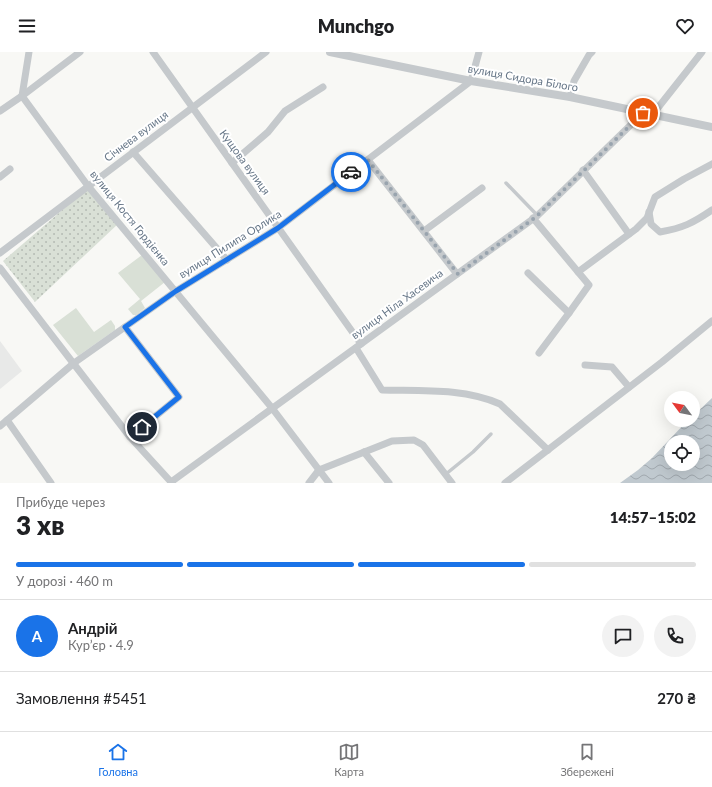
<!DOCTYPE html>
<html lang="uk">
<meta charset="utf-8">
<style>
:root{--surface:#fff;--page:#f2f2f2;--text:#202124;--muted:#757577;--line:#e0e0e0;--accent:#1a73e8}
body{margin:0;font-family:Lato,sans-serif;background:var(--page);color:var(--text);height:100vh;display:flex;flex-direction:column;font-size:15px;white-space:nowrap}
*{box-sizing:border-box;margin:0}
p{font-size:13px;color:var(--muted)}
.icon{flex:none;width:22px;height:22px;fill:none;stroke:currentColor;stroke-width:2;stroke-linecap:round;stroke-linejoin:round}
.map{position:relative;height:431px;overflow:hidden}
.details{display:flex;flex-direction:column;background:var(--surface);flex:1}
.details>*{flex:none}
.needle{width:26px;rotate:302deg}
.controls{position:absolute;left:664px;top:339px;display:grid;gap:8px}
.controls a{display:grid;place-items:center;width:36px;height:36px;border-radius:50%;background:var(--surface);box-shadow:0 4px 16px #0002;font-size:20px}
.pin{position:absolute;display:grid;place-items:center;width:34px;height:34px;color:#fff;margin:-17px;border:2px solid #fff;border-radius:50%;box-shadow:0 1px 4px #0007}
.courier{position:absolute;display:grid;place-items:center;width:40px;height:40px;margin:-20px;border:3px solid #1a73e8;border-radius:50%;background:#fff;color:#222;box-shadow:0 1px 5px #0007}
.summary em{font-style:normal;font-weight:800}
.summary div{display:flex;flex-direction:column-reverse}
.summary{display:flex;align-items:center;justify-content:space-between;height:68px;padding:0 16px}
h1{font-size:26px;font-weight:800;line-height:30px}
.bar{display:grid;grid-template-columns:repeat(4,1fr);gap:6px 4px;align-content:center;height:48px;padding:0 16px}
.bar i{height:5px;border-radius:3px;background:var(--line)}
.bar .on{background:var(--accent)}
.bar p{grid-column:span 4}
.line{display:flex;align-items:center;gap:10px;padding:0 16px;border-top:1px solid var(--line)}
.line div{flex:1}
.round{display:grid;place-items:center;flex:none;width:42px;height:42px;border-radius:21px;background:var(--page)}
header{display:flex;justify-content:space-between;align-items:center;height:52px;padding:0 16px;background:var(--surface);font-size:18px;font-weight:800}
.tab-bar{display:flex;justify-content:space-around;align-items:center;height:56px;border-top:1px solid var(--line);background:var(--surface);font-size:11px;color:var(--muted)}
.tab-bar a{display:grid;justify-items:center;gap:2px}
.tab-bar .on{color:var(--accent)}
.map>svg:first-child{display:block}
.built{fill:#e8e9e8}
.green{fill:#d9e0d6}
.park{fill:url(#park-dots)}
.water{fill:url(#water-waves);fill-rule:evenodd}
.lines{fill:none;stroke-linecap:round;stroke-linejoin:round}
.service{stroke:#c5c9cc;stroke-width:3.5}
.minor{stroke:#c5c9cc;stroke-width:7}
.tertiary{stroke:#c5c9cc;stroke-width:8}
.done{stroke:#99a4ae;stroke-width:4;stroke-dasharray:0 7.2}
.route{stroke:#1a73e8;stroke-width:5}
.labels{text-anchor:middle;stroke-width:4;stroke-linejoin:round;paint-order:stroke}
.street-label{font-size:11px;fill:#667687;stroke:#fff}
</style>
<header><svg class="icon" aria-label="menu" viewBox="0 0 24 24"><path d="M4 6h16M4 12h16M4 18h16"/></svg>Munchgo<svg class="icon" aria-label="heart" viewBox="0 0 24 24"><path d="M12 20l-8-8c-3-5 5-10 8-4 3-6 11-1 8 4z"/></svg></header>
<div class="map">
<svg width="712" height="431" viewBox="0 0 712 431">
<defs>
<pattern id="park-dots" width="8" height="8" patternUnits="userSpaceOnUse"><rect width="8" height="8" fill="#d9e0d6"/><path d="M2 2h.1M6 6h.1" fill="none" stroke="#b4bab3" stroke-width="1.8" stroke-linecap="round"/></pattern>
<pattern id="water-waves" width="16" height="10" patternUnits="userSpaceOnUse"><rect width="16" height="10" fill="#c0c9cf"/><path d="M0 5q4-4 8 0t8 0" fill="none" stroke="#a0a8ae"/></pattern>
</defs>
<rect width="100%" height="100%" fill="#f8f8f5"/>
<polygon class="built" points="0,289 22,319 0,337"/>
<g class="green">
<polygon points="142,203 165,230 141,249 145,256 136,263 133,263 128,257 140,247 118,221"/>
<polygon points="76,256 94,280 111,268 115,274 115,278 78,304 53,273"/>
</g>
<polygon class="park" points="88,136 119,171 35,250 3,209"/>
<path class="water" d="M712 346V431H620L638 418 652 406 688 368H693V364ZM671 390H693V412H671Z"/>
<g class="lines">
<g class="service">
<polyline points="506,131 537,163"/>
<polyline points="446,422 473,400 491,382"/>
</g>
<g class="minor">
<polyline points="153,0 361,292"/>
<polyline points="22,44 88,134 272,356 329,431"/>
<polyline points="22,44 29,0"/>
<polyline points="570,45 574,29 589,3 592,0"/>
<polyline points="0,59 22,44 80,0"/>
<polyline points="653,62 702,0"/>
<polyline points="133,100 227,208"/>
<polyline points="368,108 457,222"/>
<polyline points="232,111 268,80 285,59 323,35"/>
<polyline points="583,118 629,182"/>
<polyline points="0,125 10,117"/>
<path d="M649 160 651 172 660 180C683 176 693 171 712 158"/>
<polyline points="533,166 589,233 569,261 539,301"/>
<polyline points="424,179 482,136"/>
<polyline points="0,201 266,0"/>
<polyline points="0,216 130,385 172,431"/>
<polyline points="578,220 636,177 647,166 655,145 684,127 712,112"/>
<polyline points="528,221 569,261"/>
<polyline points="125,275 179,345 130,385"/>
<path d="M356 296 382 338C421 339 464 336 500 352L548 398"/>
<polyline points="585,313 612,315 629,335"/>
<polyline points="7,368 51,431"/>
<polyline points="0,374 74,311 176,239 278,176 471,29 479,0"/>
<polyline points="364,400 389,431"/>
<polyline points="171,430 537,164 643,61"/>
<polyline points="309,431 319,418 392,389 414,388 423,393 452,431"/>
<polyline points="505,431 662,310 712,269"/>
</g>
<polyline class="tertiary" points="330,0 471,29 570,45 712,75"/>
</g>
<g class="lines">
<polyline class="done" points="351,120 368,108 458,222 537,164 643,61"/>
<polyline class="route" points="142,375 179,345 125,275 176,239 278,176 351,120"/>
</g>
<g class="labels">
<g class="street-label">
<text transform="translate(523 26) rotate(10)" y="4">вулиця Сидора Білого</text>
<text transform="translate(136 84) rotate(-37)" y="4">Січнева вулиця</text>
<text transform="translate(245 110) rotate(54)" y="4">Кущова вулиця</text>
<text transform="translate(130 166) rotate(51)" y="4">вулиця Костя Гордієнка</text>
<text transform="translate(230 192) rotate(-32)" y="4">вулиця Пилипа Орлика</text>
<text transform="translate(397 252) rotate(-36)" y="4">вулиця Ніла Хасевича</text>
</g>
</g>
</svg>
<div class="controls">
<a><svg class="needle" viewBox="-14 -14 28 28"><path d="M0-13l5 13h-10z" fill="#e53935"/><path d="M0 13l5-13h-10z" fill="#757577"/></svg></a>
<a><svg class="icon" aria-label="locate" viewBox="0 0 24 24"><circle cx="12" cy="12" r="6"/><path d="M12 2v4M12 18v4M2 12h4M18 12h4"/></svg></a>
</div>
<div class="pin" style="left:643px;top:61px;background:#ea580c"><svg class="icon" aria-label="bag" viewBox="0 0 24 24"><path d="M5 8h14l-1 12H6zM9 8a3 3 0 0 1 6 0"/></svg></div>
<div class="pin" style="left:142px;top:375px;background:#1f2937"><svg class="icon" aria-label="home" viewBox="0 0 24 24"><path d="M3 11l9-7 9 7M6 9v11h12V9"/></svg></div>
<div class="courier" style="left:351px;top:120px"><svg class="icon" aria-label="car" viewBox="0 0 24 24"><path d="M5 17H2v-5l4-1 3-4h7l3 4 3 1v5h-3M9 17h6M6 11h13"/><circle cx="7" cy="17" r="2"/><circle cx="17" cy="17" r="2"/></svg></div>
</div>
<section class="details">
<div class="summary"><div><h1>3 хв</h1><p>Прибуде через</p></div><em>14:57–15:02</em></div>
<div class="bar"><i class="on"></i><i class="on"></i><i class="on"></i><i></i><p>У дорозі · 460 m</p></div>
<div class="line" style="height:72px"><b class="round" style="background:var(--accent);color:#fff">А</b><div><b>Андрій</b><p>Кур’єр · 4.9</p></div><a class="round"><svg class="icon" aria-label="chat" viewBox="0 0 24 24"><path d="M4 5h16v11H9l-5 4z"/></svg></a><a class="round"><svg class="icon" aria-label="phone" viewBox="0 0 24 24"><path d="M5 4h4l2 5-3 2q2 4 5 5l2-3 5 2v4C11 20 4 13 5 4z"/></svg></a></div>
<div class="line" style="height:52px"><div>Замовлення #5451</div><b>270 ₴</b></div>
</section>
<nav class="tab-bar">
<a class="on"><svg class="icon" aria-label="home" viewBox="0 0 24 24"><path d="M3 11l9-7 9 7M6 9v11h12V9"/></svg>Головна</a>
<a><svg class="icon" aria-label="map" viewBox="0 0 24 24"><path d="M3 6l6-2 6 2 6-2v14l-6 2-6-2-6 2zM9 4v14M15 6v14"/></svg>Карта</a>
<a><svg class="icon" aria-label="saved" viewBox="0 0 24 24"><path d="M7 4h10v16l-5-4-5 4z"/></svg>Збережені</a>
</nav>
